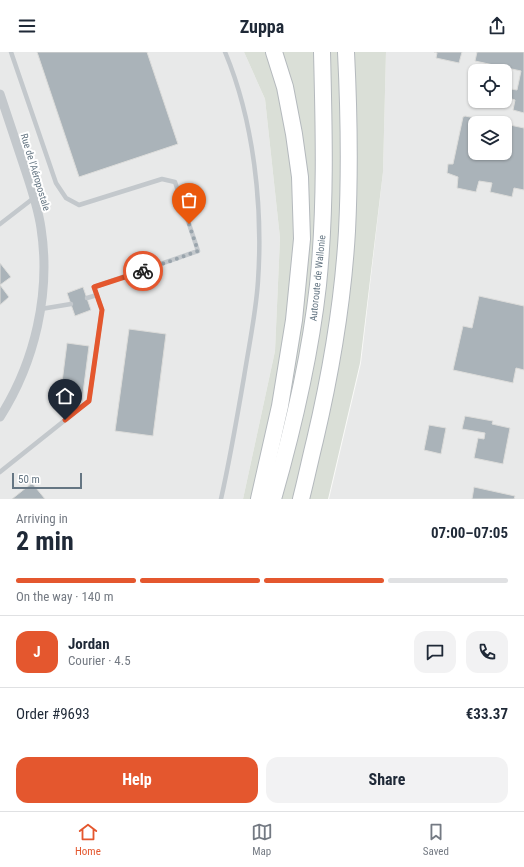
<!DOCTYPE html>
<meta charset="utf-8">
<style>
:root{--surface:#fff;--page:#f2f2f3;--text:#1f2937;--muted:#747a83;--line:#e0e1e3;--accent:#e4572e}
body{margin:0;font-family:"Roboto Condensed",sans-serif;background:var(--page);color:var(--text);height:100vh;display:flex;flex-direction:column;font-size:15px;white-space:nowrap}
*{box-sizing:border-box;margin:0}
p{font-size:13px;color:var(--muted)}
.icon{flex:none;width:22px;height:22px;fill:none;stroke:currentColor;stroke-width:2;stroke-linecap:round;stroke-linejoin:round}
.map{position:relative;height:447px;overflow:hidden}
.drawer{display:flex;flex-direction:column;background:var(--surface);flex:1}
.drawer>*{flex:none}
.fabs{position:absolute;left:468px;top:12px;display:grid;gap:8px}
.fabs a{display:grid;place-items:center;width:44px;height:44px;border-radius:8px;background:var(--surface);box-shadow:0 1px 3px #0004;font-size:20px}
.scale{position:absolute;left:12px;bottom:10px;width:70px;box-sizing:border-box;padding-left:4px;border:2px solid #657683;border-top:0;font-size:11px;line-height:14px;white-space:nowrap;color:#657683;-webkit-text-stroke:3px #fff;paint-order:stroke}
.pin{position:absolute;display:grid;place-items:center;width:34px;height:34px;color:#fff;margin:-41px -17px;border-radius:50% 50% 50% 0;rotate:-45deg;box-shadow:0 0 4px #0007}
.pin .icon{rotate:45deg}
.courier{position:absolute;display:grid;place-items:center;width:40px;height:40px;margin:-20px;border:3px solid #e4572e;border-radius:50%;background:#fff;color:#222;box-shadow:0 1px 5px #0007}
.overview em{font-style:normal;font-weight:700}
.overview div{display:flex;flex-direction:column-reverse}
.overview{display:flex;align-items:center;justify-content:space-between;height:68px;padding:0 16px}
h1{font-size:26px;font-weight:700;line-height:30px}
.bar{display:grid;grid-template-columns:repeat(4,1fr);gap:6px 4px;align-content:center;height:48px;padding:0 16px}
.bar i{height:5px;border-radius:3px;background:var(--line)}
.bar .on{background:var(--accent)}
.bar p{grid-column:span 4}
.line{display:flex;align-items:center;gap:10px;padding:0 16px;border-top:1px solid var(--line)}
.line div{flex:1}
.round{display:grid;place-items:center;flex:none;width:42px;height:42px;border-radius:12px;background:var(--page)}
.action{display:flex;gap:8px;margin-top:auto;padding:8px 16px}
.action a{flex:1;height:46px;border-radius:12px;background:var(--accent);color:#fff;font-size:16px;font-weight:700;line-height:46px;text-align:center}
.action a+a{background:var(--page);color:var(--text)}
header{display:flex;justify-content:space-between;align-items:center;height:52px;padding:0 16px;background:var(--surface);font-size:18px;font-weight:700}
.dock{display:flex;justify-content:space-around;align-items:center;height:56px;border-top:1px solid var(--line);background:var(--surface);font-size:11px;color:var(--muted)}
.dock a{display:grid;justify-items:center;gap:2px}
.dock .on{color:var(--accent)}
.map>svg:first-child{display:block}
.built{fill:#e8e9e9;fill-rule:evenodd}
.green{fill:#dadfd7}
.building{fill:#aab3b9;stroke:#dcdcda}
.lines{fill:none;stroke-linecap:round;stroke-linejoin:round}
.motorway-casing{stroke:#b4b9bd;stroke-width:18}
.service{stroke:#c3c8cc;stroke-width:4.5}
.minor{stroke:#c3c8cc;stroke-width:9}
.motorway{stroke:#fff;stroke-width:16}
.done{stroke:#99a4ac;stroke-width:4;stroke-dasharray:0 7.2}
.route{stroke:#e4572e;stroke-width:5}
.labels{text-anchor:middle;stroke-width:4;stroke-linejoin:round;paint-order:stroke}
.street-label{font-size:10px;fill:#657683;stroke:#fff}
</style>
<header><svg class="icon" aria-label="menu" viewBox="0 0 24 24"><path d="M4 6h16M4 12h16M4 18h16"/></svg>Zuppa<svg class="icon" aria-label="share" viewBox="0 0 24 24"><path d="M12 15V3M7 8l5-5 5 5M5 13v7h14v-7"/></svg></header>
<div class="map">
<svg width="524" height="447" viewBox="0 0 524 447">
<rect width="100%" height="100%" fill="#fafaf8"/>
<g class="built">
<polygon points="0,0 244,0 265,47 280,186 275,299 243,447 0,447"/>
<path d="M386 0H524V447H329L361 311 383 120ZM475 19H505V49H475ZM475 71H505V101H475Z"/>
</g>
<polygon class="green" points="244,0 386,0 383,120 360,311 328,447 243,447 275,299 280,186 265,47"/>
<g class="building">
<polygon points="37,0 147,0 178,92 79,125"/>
<polygon points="434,0 462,0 459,11 436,6 437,1"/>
<polygon points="477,0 524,0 524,61 513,58 515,48 509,46 511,37 517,38 521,19 475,9"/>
<polygon points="465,64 500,71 475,71 475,101 505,101 505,87 507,87 510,73 524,76 524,138 514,136 512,145 490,140 492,131 479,129 476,140 457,136 458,125 447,121 448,112 453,112 463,65"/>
<polygon points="0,211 11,225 0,233 9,245 0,253"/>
<polygon points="83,235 91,258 75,264 67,241"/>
<polygon points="479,244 524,254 524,318 516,316 513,331 453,318 463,274 472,276"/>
<polygon points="129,277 166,282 153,384 115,379"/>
<polygon points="67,291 89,294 82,349 60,346"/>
<polygon points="465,364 493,369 492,372 510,376 503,412 474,406 478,386 484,387 485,381 462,377"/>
<polygon points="429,373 446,376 441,402 424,398"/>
<polygon points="32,431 45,447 12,447"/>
<polygon points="474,435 515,444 514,447 472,447"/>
</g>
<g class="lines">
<defs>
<g id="motorway">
<polyline points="259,447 280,354 294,268 302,187 300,125 294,82 285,35 274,0"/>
<path d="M273 447C293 377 310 305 318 233 326 156 324 78 322 0"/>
<path d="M301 447C306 428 310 408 315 388 331 320 343 249 347 179 350 119 349 60 346 0"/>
</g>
</defs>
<use href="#motorway" class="motorway-casing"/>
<g class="service">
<polyline points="0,172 35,145"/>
<polyline points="87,246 97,243"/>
<polyline points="41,257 71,252"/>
<polyline points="0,420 89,349 102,258 94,235 198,199 175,130 162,127 79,153 66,146 56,131 11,0"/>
<path d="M221 447C230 407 237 366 244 325 249 293 256 261 258 229 263 155 254 69 225 0"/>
</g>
<path class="minor" d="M0 42C8 66 16 90 24 114 31 135 38 155 41 176 51 241 35 310 0 365"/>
<use href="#motorway" class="motorway"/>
</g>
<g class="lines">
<polyline class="done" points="143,219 198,199 189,172"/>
<polyline class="route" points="65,368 89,349 102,258 94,235 143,219"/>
</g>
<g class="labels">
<g class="street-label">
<text transform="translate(36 120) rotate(73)" y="4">Rue de l'Aéropostale</text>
<text transform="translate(317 226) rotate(-84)" y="4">Autoroute de Wallonie</text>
</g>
</g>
</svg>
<div class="fabs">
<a><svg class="icon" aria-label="locate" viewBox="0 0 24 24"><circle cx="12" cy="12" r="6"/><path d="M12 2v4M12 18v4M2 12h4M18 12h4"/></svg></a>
<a><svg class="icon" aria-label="layers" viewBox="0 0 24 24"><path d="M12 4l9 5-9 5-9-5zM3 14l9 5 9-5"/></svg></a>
</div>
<div class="scale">50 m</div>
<div class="pin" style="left:189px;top:172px;background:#ea580c"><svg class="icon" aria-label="bag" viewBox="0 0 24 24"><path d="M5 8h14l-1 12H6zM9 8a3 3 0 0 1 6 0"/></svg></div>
<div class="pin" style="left:65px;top:368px;background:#1f2937"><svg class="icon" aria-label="home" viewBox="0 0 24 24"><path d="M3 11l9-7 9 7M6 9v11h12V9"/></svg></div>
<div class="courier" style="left:143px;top:219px"><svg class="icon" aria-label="bike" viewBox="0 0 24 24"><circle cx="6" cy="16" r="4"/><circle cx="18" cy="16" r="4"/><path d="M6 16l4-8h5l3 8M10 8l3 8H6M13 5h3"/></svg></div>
</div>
<section class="drawer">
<div class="overview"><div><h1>2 min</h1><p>Arriving in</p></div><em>07:00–07:05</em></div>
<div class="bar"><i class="on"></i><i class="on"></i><i class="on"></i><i></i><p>On the way · 140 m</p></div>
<div class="line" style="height:72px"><b class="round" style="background:var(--accent);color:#fff">J</b><div><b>Jordan</b><p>Courier · 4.5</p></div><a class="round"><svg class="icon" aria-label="chat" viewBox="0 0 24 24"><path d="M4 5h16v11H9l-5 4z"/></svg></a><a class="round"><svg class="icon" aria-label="phone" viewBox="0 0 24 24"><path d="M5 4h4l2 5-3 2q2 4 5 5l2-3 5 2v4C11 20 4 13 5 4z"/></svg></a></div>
<div class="line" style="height:52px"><div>Order #9693</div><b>€33.37</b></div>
<div class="action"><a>Help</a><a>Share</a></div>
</section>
<nav class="dock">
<a class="on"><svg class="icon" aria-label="home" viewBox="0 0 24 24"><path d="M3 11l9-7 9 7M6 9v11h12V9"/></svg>Home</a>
<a><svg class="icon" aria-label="map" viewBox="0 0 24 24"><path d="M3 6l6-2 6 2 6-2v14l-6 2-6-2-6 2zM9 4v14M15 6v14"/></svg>Map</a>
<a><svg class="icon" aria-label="saved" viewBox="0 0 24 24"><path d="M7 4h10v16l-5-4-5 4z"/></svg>Saved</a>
</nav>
